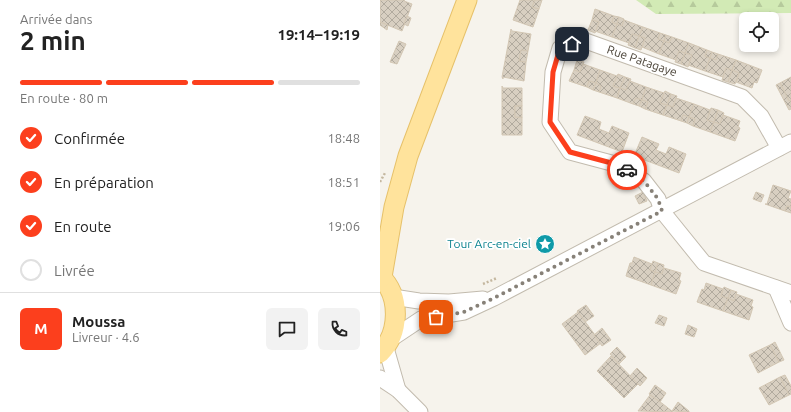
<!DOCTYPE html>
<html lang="fr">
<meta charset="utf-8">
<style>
:root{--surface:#fff;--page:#f2f2f2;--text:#222;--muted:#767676;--line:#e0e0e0;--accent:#fc3f1d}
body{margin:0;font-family:Ubuntu,sans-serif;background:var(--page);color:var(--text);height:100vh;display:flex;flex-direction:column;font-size:15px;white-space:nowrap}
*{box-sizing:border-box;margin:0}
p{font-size:13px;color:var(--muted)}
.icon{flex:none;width:22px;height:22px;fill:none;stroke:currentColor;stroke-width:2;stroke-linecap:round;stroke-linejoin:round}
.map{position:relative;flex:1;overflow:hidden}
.details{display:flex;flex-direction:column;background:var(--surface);width:380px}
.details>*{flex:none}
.buttons{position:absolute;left:359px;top:12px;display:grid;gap:8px}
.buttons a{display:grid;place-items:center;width:40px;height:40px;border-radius:6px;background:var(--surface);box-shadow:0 2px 6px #0003;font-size:20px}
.pin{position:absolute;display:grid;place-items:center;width:34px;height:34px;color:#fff;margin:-17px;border-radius:8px;box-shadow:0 2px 6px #0006}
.courier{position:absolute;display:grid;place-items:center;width:40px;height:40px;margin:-20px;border:3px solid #fc3f1d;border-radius:50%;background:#fff;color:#222;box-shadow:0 1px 5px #0007}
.headline em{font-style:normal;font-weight:700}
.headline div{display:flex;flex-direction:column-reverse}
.headline{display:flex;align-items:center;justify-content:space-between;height:68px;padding:0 20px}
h1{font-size:26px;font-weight:700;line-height:30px}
.bar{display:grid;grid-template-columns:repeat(4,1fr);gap:6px 4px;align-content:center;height:48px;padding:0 20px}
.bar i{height:5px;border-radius:3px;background:var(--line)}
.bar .on{background:var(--accent)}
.bar p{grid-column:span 4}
.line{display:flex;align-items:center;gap:10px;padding:0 20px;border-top:1px solid var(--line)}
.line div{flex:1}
.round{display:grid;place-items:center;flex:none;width:42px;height:42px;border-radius:6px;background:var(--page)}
ol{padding:0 20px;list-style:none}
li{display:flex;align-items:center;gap:12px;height:44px}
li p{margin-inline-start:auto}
li .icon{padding:4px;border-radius:50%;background:var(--accent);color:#fff;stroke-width:4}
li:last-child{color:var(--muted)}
li i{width:22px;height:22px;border:2px solid var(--line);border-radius:50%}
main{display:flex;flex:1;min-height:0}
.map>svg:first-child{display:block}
.forest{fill:url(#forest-firs)}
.building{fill:url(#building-cross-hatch);stroke:#d3c7b4}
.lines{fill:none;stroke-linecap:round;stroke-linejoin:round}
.minor-casing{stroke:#c2bbae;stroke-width:17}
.major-casing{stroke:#e6c16a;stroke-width:21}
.path{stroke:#c4b79f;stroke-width:2.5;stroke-dasharray:2 2;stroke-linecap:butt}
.minor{stroke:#fff;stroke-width:15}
.major{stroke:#ffe39c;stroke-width:19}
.done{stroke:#878178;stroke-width:4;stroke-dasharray:0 7.2}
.route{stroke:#fc3f1d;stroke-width:5}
.labels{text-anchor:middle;stroke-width:3.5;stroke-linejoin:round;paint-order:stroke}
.street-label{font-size:12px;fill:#4b4439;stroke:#fff}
.culture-label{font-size:12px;fill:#0d838f;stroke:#fff;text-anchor:end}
</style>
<main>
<section class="details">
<div class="headline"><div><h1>2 min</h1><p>Arrivée dans</p></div><em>19:14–19:19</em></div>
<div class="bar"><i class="on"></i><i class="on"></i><i class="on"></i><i></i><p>En route · 80 m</p></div>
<ol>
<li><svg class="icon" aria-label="check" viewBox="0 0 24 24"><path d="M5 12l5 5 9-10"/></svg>Confirmée<p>18:48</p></li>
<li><svg class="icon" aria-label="check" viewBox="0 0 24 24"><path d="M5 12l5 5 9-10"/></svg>En préparation<p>18:51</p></li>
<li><svg class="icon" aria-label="check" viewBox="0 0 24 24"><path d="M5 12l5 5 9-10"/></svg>En route<p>19:06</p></li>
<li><i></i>Livrée</li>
</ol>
<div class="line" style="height:72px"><b class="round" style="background:var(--accent);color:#fff">M</b><div><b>Moussa</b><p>Livreur · 4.6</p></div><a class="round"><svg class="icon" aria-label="chat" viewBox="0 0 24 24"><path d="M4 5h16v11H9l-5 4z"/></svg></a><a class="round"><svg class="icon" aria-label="phone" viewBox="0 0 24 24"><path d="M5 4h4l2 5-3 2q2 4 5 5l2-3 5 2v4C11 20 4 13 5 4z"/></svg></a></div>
</section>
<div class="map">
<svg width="411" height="412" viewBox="0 0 411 412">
<defs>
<pattern id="forest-firs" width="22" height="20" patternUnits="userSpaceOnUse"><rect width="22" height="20" fill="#d2eab5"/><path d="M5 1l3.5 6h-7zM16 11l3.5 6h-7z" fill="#b6ca9c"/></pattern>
<pattern id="building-cross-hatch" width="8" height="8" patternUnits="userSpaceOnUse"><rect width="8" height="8" fill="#d8cfc1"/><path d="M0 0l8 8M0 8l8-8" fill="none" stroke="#b1aa9e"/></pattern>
</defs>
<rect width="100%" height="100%" fill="#f6f3ec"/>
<polygon class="forest" points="256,0 411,0 411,13 276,14"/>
<g class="building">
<polygon points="0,0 25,0 24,1 32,4 22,31 0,22"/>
<polygon points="140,0 155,0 152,7 159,9 153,27 133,20"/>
<polygon points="155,0 162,0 159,9 152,7"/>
<polygon points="215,9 234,16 232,22 237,24 232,37 215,31 219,22 212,20"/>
<polygon points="27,16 31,18 28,26 24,24"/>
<polygon points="234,16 239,17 237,24 232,22"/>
<polygon points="239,17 244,19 242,26 237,24"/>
<polygon points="212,20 219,22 215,33 208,30"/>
<polygon points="244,20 263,27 259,36 252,34 249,43 232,37 237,24 242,26"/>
<polygon points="0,22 8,25 7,30 0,25"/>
<polygon points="263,27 280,33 278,39 284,41 279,54 262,47 265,38 259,36"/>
<polygon points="131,29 132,31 151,34 148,51 141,50 139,61 146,62 144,81 123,77 123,79 122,77"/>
<polygon points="280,33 286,35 284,41 278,39"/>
<polygon points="252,34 259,36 255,48 248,45"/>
<polygon points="286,35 292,37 289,43 284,41"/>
<polygon points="259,36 265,38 261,50 255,48"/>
<polygon points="292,37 309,43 305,53 299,51 296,60 279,54 284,41 289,43"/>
<polygon points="19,41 26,44 17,64 10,62"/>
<polygon points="309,43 327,50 325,56 330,58 325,71 308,65 312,55 305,53"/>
<polygon points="141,50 148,51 146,62 139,61"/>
<polygon points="327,50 332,52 330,58 325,56"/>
<polygon points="299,51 305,53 301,64 295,62"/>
<polygon points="332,52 338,54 336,60 330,58"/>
<polygon points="305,53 312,55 308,67 301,64"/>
<polygon points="338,54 356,60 352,70 346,68 343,77 325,71 330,58 336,60"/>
<polygon points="197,60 204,62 200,72 194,70"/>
<polygon points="356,60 382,70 377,83 374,82 372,88 356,82 359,73 352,70"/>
<polygon points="203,64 220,70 216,83 209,81 207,87 189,81 194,70 200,72"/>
<polygon points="346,68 352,70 348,82 342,80"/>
<polygon points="220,70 237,76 233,86 240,88 237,98 219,92 221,86 216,83"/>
<polygon points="352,70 359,73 355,84 348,82"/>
<polygon points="238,74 245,77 240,88 233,86"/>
<polygon points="245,77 251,79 246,90 240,88"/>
<polygon points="411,77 411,100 409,101 400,83"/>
<polygon points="209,81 216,83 213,90 207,87"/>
<polygon points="250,81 266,87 262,100 256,98 253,104 237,98 240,88 246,90"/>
<polygon points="216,83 221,86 219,92 213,90"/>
<polygon points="400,83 409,101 411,100 411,109 409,110 396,85"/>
<polygon points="122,86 123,88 142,88 142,106 135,106 135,117 142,117 142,135 122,135"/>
<polygon points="266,87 284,93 280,103 287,105 283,115 265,109 268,102 262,100"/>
<polygon points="285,91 291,94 287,105 280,103"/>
<polygon points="291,94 297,96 293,107 287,105"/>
<polygon points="256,98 262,100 259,106 253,104"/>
<polygon points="296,98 314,104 309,117 303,115 301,121 283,115 287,105 293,107"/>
<polygon points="262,100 268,102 265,109 259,106"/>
<polygon points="314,104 330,110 327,120 334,122 330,132 313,126 315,119 309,117"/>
<rect x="135" y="106" width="7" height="11"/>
<polygon points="331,108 338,110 334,122 327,120"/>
<polygon points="338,110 344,113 340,124 334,122"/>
<polygon points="303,115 309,117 307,123 301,121"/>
<polygon points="343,115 360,121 358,127 360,128 355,141 330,132 334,122 340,124"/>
<polygon points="205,116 221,122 219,129 229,133 232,126 249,133 242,152 197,135"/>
<polygon points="309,117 315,119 313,126 307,123"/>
<polygon points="262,137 279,144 276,150 286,154 289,147 306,154 299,173 254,156"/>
<polygon points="393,185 411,191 408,198 411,199 411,207 407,206 405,211 385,204 387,204"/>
<polygon points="263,192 267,201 259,204 255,196"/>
<polygon points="376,192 384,195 381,202 373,199"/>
<polygon points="407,206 411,207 411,213 405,211"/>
<polygon points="254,257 272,264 270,270 275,272 271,285 246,276 250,263 252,263"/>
<polygon points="273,261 278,263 275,272 270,270"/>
<polygon points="278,263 284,265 282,274 275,272"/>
<polygon points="284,268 301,273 299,280 301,281 296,294 271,285 275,272 282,274"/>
<polygon points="326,283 343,289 341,296 348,298 343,311 317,302 322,289 324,290"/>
<polygon points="344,287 351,290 348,298 341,296"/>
<polygon points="351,290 357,292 354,301 348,298"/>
<polygon points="356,294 373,300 371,306 373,307 369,320 343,311 348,298 354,301"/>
<polygon points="206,305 214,316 205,322 197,311"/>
<polygon points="198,312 221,343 205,355 182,324"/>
<polygon points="279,315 287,318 284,326 275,323"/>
<polygon points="308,325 317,329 314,337 305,334"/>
<polygon points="222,328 231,340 222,346 214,335"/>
<polygon points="395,342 404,360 399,362 390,345"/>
<polygon points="390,345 399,362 378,373 369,355"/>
<polygon points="237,347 246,357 239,364 230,354"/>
<polygon points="231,356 258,384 244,398 217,371"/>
<polygon points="257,368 267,378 260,386 250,376"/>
<polygon points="405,375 411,386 411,394 409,395 400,377"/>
<polygon points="400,377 409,395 389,405 379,388"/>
<polygon points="275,385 286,393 280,402 269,394"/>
<polygon points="270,395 283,404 293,412 258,411"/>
<polygon points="298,402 309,411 309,412 292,411"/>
</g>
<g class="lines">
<defs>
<g id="minor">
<polyline points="399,148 381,116 362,97 203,40 180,48 173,72 170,122 190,152 239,165 264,181 278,199 282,211 324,263 411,293"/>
<polyline points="396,288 411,323"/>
<polyline points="13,297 39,301 69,302 103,299"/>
<polyline points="11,339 41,319 84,312 114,298 411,142"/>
<polyline points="6,348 18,390"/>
<polyline points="0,378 18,390 40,412"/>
</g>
<g id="major">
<path d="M0 276C21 296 20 333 0 353"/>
<polyline points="2,277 14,207 28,156 87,0"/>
</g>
</defs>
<use href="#minor" class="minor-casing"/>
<use href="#major" class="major-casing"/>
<g class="path">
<polyline points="0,182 5,173"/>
<polyline points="103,284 117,278"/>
</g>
<use href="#minor" class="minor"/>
<use href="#major" class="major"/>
</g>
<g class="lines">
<polyline class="done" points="56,317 84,312 114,298 282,211 278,199 264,181 247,170"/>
<polyline class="route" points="192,44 180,48 173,72 170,122 190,152 239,165 247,170"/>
</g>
<defs>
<symbol id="sight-disc" viewBox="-11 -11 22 22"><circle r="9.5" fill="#0f9aa8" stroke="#fff"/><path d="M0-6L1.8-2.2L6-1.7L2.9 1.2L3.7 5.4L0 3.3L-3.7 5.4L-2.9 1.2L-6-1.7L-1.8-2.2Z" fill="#fff"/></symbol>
</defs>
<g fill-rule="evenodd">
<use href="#sight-disc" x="154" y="233" width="22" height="22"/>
</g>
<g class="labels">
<g class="street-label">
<text transform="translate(262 61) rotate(19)" y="4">Rue Patagaye</text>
</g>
<g class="culture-label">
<text x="151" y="248">Tour Arc-en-ciel</text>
</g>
</g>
</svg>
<div class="buttons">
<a><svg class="icon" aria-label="locate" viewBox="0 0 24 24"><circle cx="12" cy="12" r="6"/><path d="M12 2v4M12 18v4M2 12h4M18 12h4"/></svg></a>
</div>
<div class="pin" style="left:56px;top:317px;background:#ea580c"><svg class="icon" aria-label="bag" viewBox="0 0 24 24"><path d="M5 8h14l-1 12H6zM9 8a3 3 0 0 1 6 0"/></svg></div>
<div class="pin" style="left:192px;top:44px;background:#1f2937"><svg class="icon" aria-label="home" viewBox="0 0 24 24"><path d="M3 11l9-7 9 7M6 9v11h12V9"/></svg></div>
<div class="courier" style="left:247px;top:170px"><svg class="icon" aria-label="car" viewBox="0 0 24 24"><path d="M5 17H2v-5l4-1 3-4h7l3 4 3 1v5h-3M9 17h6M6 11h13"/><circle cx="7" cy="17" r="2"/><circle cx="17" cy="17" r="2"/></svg></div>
</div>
</main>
